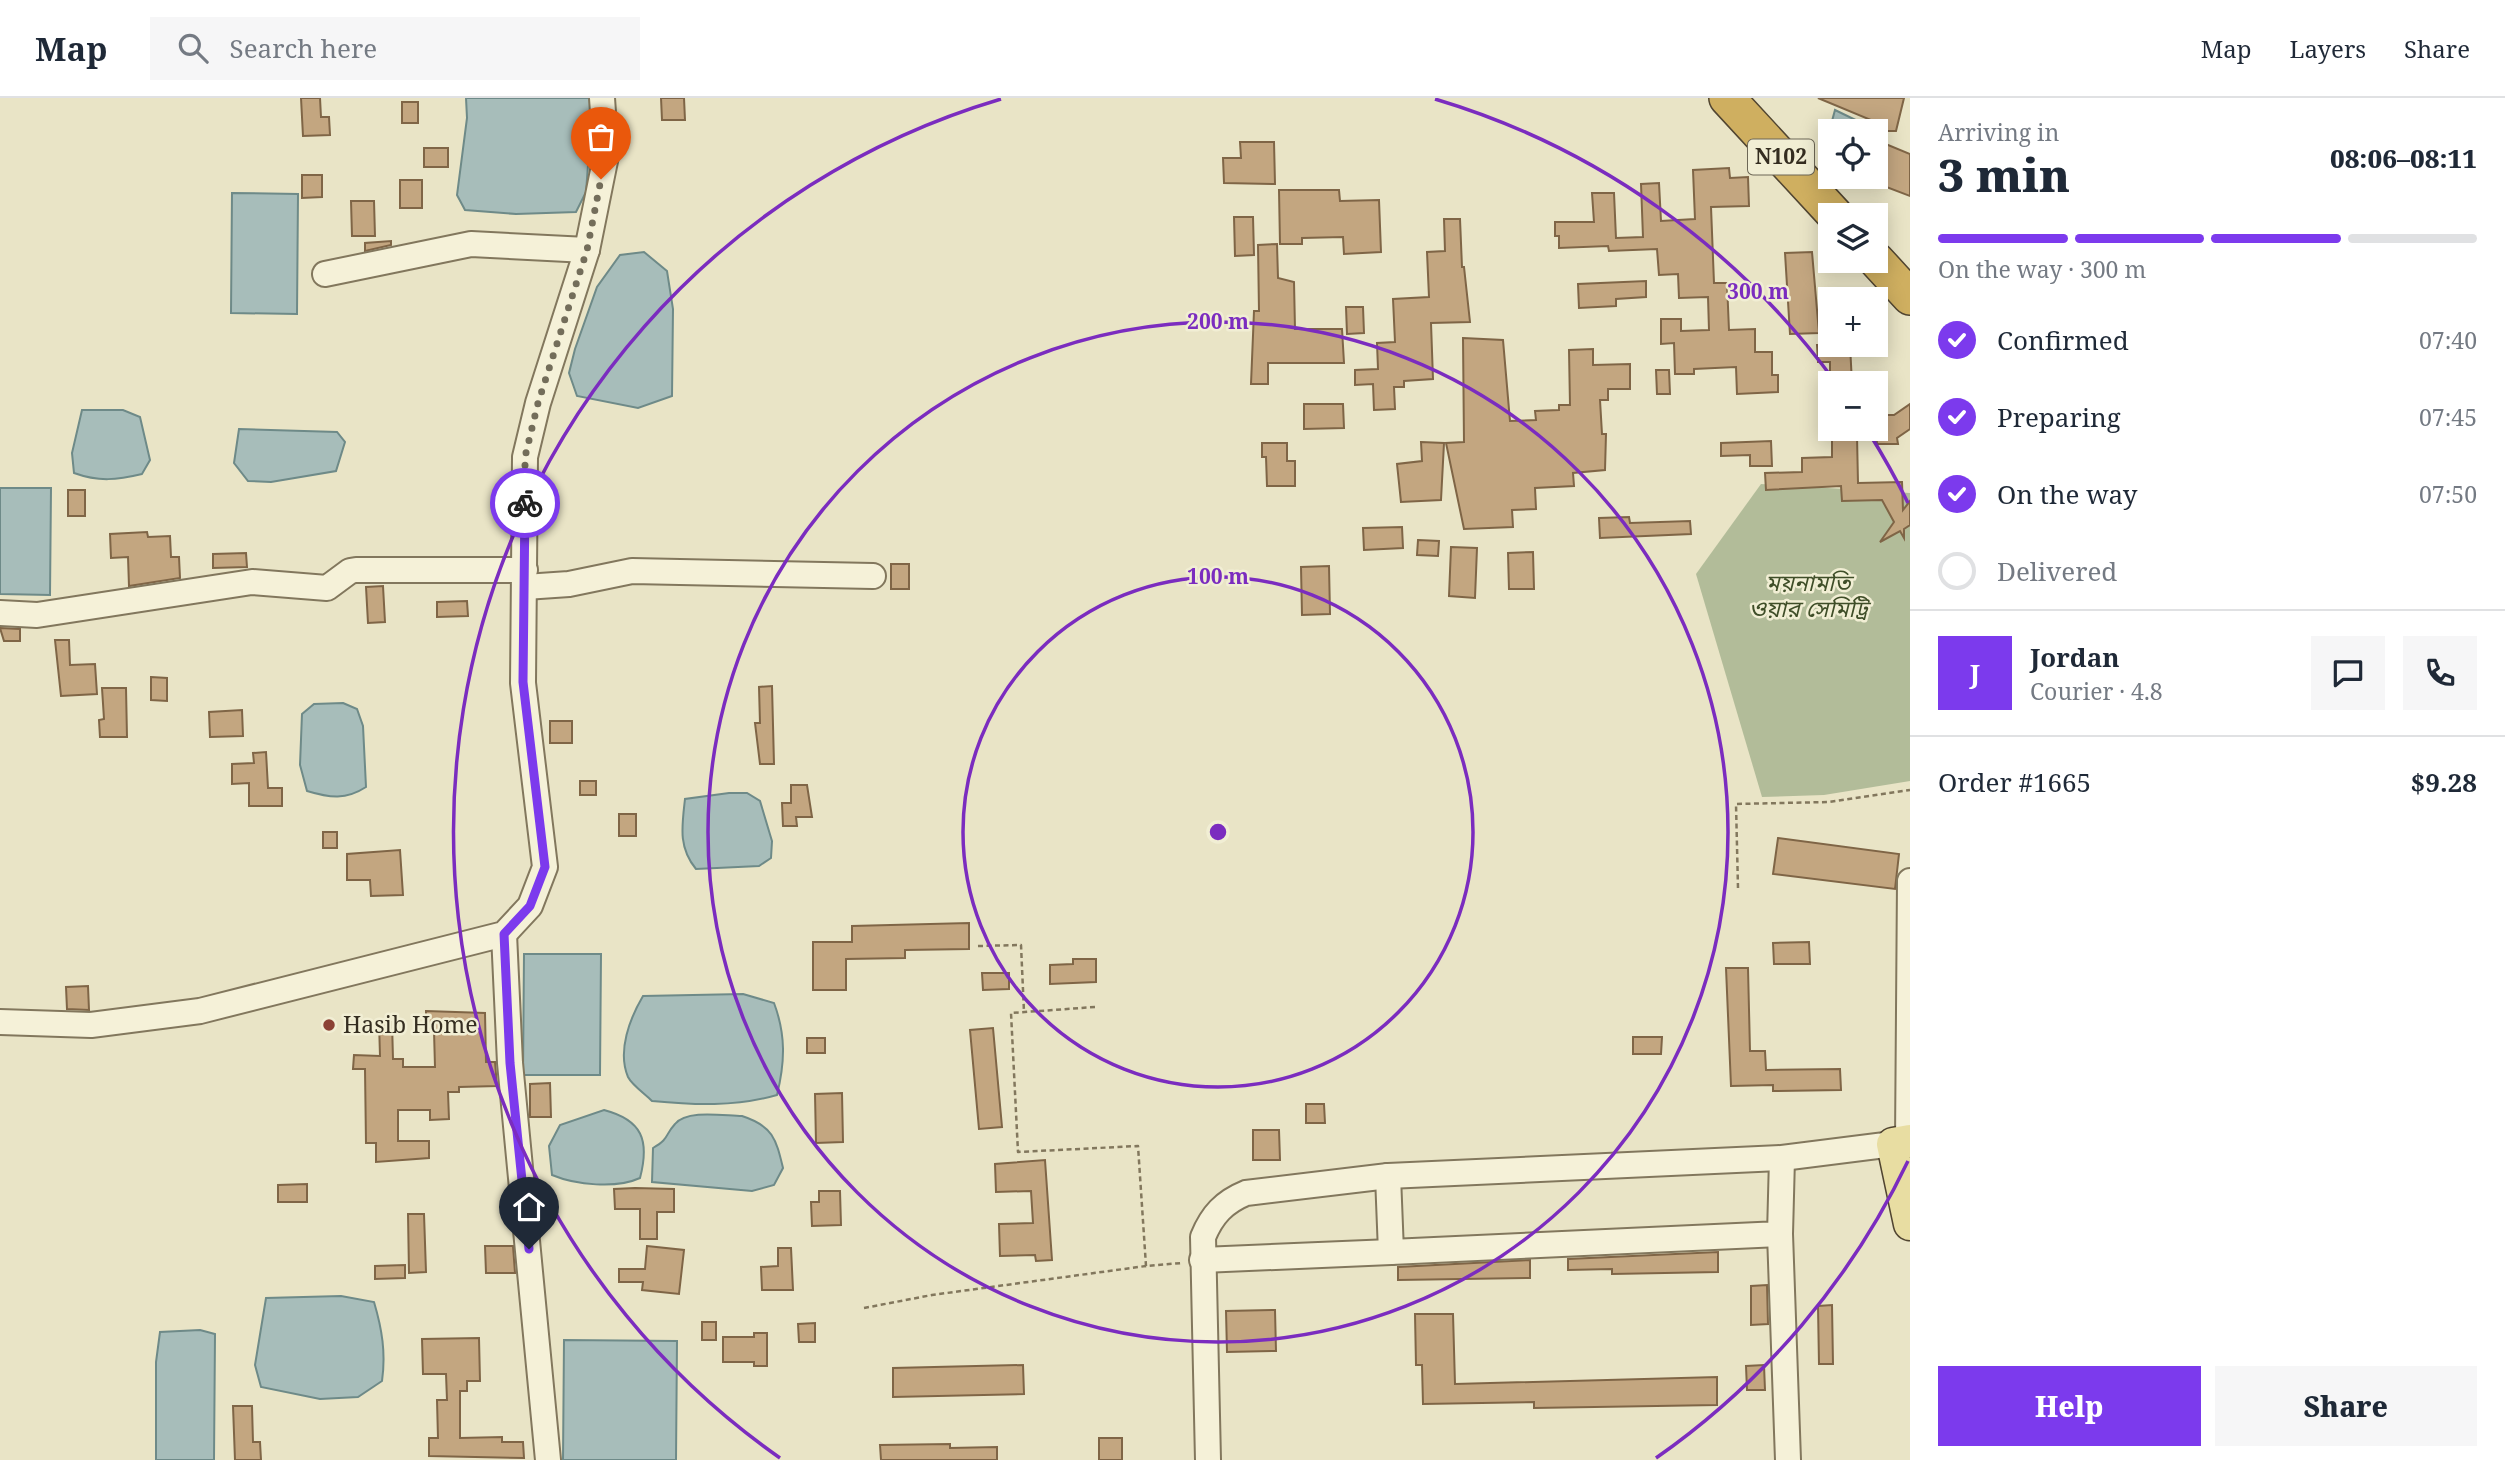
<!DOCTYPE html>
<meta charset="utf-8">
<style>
:root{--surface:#fff;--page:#f6f6f7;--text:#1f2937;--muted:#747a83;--line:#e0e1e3;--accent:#7c3aed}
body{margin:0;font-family:"Noto Serif","Noto Sans Bengali",serif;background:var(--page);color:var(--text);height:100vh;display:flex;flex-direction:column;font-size:26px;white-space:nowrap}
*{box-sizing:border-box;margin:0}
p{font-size:23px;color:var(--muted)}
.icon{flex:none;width:38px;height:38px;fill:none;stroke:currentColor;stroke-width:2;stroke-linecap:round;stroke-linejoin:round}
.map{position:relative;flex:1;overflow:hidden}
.sheet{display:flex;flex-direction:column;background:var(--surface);width:595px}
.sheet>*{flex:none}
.buttons{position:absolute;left:1818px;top:21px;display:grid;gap:14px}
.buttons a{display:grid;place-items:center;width:70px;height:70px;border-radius:0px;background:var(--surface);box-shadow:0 4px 18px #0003;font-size:35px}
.pin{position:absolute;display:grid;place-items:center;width:60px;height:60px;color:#fff;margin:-72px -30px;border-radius:50% 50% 50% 0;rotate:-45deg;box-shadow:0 0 7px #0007}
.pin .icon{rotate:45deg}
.courier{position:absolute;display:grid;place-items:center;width:70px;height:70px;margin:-35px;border:5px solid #7c3aed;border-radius:50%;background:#fff;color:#222;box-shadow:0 2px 9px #0007}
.summary em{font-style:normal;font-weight:800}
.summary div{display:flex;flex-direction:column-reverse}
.summary{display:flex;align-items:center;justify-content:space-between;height:119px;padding:0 28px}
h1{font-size:46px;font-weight:800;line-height:52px}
.bar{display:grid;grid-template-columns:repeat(4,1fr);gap:10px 7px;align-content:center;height:84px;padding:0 28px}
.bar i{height:9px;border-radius:5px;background:var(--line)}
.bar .selected{background:var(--accent)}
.bar p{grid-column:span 4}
.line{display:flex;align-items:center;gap:18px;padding:0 28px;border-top:2px solid var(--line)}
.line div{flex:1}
.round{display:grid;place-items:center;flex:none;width:74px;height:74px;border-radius:0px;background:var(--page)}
ol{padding:0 28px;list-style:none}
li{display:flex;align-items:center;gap:21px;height:77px}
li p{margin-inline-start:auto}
li .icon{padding:7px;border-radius:50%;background:var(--accent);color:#fff;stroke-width:4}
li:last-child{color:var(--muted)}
li i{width:38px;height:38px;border:4px solid var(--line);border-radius:50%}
.cta{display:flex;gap:14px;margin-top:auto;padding:14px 28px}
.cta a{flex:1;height:80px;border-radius:0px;background:var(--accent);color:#fff;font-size:28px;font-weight:800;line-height:80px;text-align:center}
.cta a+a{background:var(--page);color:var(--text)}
header{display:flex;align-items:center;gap:42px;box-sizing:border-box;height:98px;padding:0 35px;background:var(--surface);border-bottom:2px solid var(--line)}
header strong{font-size:33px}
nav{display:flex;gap:38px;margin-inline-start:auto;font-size:24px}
.search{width:490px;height:63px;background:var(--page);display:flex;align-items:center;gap:18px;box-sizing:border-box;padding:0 24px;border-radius:0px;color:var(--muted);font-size:26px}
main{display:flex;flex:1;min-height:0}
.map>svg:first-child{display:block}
.cemetery{fill:#b2bc99}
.water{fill:#a7bdba;stroke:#6e8a88;stroke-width:2}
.building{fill:#c3a680;stroke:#7f6546;stroke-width:2}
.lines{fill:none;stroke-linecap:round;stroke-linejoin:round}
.minor-casing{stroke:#82775d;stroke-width:28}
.major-casing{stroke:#514531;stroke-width:35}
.highway-casing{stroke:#514531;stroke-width:38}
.path{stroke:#82775d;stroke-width:2.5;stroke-dasharray:5 3.5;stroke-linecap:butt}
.minor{stroke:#f5f1d8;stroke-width:24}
.major{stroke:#e8dda2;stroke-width:32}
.highway{stroke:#cfaf60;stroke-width:35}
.done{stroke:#736d5a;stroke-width:7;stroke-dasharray:0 12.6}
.route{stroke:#7c3aed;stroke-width:9}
.ring{fill:none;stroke:#7b2cbf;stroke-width:3.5}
.poi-dot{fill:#8b4134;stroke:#f1eed4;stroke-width:2.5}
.labels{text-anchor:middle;stroke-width:5;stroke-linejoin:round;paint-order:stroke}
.shield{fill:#f1eed4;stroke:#6d6756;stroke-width:2}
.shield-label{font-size:21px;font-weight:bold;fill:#342d20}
.park-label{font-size:23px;font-style:italic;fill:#3f4e28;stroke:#f1eed4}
.poi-label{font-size:23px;fill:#342d20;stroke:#f1eed4;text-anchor:start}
.centre{fill:#7b2cbf;stroke:#f1eed4;stroke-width:3.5}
.ring-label{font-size:21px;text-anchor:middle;font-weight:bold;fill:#7b2cbf;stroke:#f1eed4;stroke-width:5;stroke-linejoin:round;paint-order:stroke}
</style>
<header>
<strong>Map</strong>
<div class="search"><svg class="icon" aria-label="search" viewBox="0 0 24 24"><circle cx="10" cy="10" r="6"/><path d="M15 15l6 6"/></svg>Search here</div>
<nav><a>Map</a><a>Layers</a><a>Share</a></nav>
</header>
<main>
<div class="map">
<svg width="1910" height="1362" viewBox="0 0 1910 1362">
<rect width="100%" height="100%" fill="#e9e4c6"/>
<polygon class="cemetery" points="1761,386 1910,395 1910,683 1824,697 1762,699 1696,476"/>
<g class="water">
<polygon points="466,0 593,0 586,94 576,114 516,116 465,112 457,97 467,20"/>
<polygon points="1835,12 1864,26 1861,33 1830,33 1830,67 1822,60"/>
<polygon points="232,95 298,96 297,216 231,215"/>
<polygon points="644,154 667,173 673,211 672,298 638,310 577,298 569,275 575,251 597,189 620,157"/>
<path d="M82 312H123L140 319 150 362 142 376C117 382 99 384 74 375L72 355Z"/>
<polygon points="239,331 337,334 345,344 336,373 271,384 248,383 234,365"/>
<polygon points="0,390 51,390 50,497 0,496"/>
<path d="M343 605 357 611 363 628 366 689C346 702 330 700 307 693L300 667 302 616 314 606Z"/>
<path d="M729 695H747L760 703 772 743 771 760 759 768 696 771C678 749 682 728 685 701Z"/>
<polygon points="524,856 601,856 600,977 523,977"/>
<path d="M743 896 774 905C786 937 785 964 777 997 735 1009 694 1007 652 1003 645 996 632 987 628 979 617 953 630 920 643 898Z"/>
<path d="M604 1012C642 1022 650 1042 640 1080 616 1091 576 1087 552 1077L549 1048 560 1027Z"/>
<path d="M742 1018C773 1028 776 1041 783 1070L774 1087 752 1093 652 1084 653 1050C670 1040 664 1038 675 1026 687 1011 725 1018 742 1018Z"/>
<path d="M341 1198 374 1204C382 1231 386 1255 382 1283L358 1299 320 1301 261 1289 255 1267 266 1200Z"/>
<polygon points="200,1232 215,1236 214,1362 156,1362 156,1264 160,1234"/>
<polygon points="564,1242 677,1243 676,1362 563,1362"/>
</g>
<g class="building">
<polygon points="301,0 320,0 321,19 329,19 330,37 303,38"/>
<polygon points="661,0 684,0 685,22 662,22"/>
<polygon points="1818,0 1904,0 1896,33 1867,33 1871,22"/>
<rect x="402" y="4" width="16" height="21"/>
<polygon points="1876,42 1910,56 1910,98 1876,85"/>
<polygon points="1240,44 1274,44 1275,86 1224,85 1223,60 1241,60"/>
<rect x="424" y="50" width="24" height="19"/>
<polygon points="1729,70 1730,80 1748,79 1749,108 1711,109 1714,185 1727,185 1729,232 1755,231 1755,254 1772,254 1772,277 1778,277 1778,294 1737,296 1736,269 1694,271 1694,276 1675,276 1674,245 1661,246 1661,221 1681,221 1681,233 1709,232 1708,199 1679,200 1678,176 1659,177 1657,151 1609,153 1608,148 1559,150 1559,138 1555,138 1555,124 1594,124 1592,95 1614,95 1616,140 1643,139 1641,86 1659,85 1661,123 1695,121 1693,72"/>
<polygon points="302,77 322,77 322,99 302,100"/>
<rect x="400" y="82" width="22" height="28"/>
<polygon points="1279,92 1339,92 1340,103 1379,102 1381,154 1344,156 1343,139 1302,140 1302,146 1280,146"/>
<polygon points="351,103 374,103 375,138 352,138"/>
<polygon points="1234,119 1253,119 1254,157 1235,158"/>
<polygon points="1444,121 1460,121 1462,169 1464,169 1470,224 1431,225 1433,281 1404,283 1404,289 1394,289 1395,311 1374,312 1373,286 1355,287 1355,272 1378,271 1377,245 1395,244 1393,201 1429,199 1427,154 1445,153"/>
<polygon points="391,143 391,147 365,153 365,145"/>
<polygon points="1277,146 1278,180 1294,184 1295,231 1342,231 1344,265 1268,265 1268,286 1251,286 1254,213 1259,213 1258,147"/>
<polygon points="1812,154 1819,235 1790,236 1785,155"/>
<polygon points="1646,183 1646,199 1616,201 1616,208 1579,210 1578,186"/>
<polygon points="1346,209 1363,209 1364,235 1347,236"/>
<polygon points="1463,240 1503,242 1510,323 1536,322 1535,313 1559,312 1559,307 1570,307 1569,252 1593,251 1593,267 1630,266 1630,291 1608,291 1608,302 1600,302 1602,336 1606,336 1605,372 1573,375 1574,388 1535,390 1536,411 1512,412 1513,429 1464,431 1446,345 1464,344"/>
<polygon points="1817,247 1850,247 1852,285 1830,285 1830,264 1818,264"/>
<polygon points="1656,272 1669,272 1670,296 1657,296"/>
<polygon points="1304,306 1343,306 1344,330 1304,331"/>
<polygon points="1910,306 1910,331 1897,340 1898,346 1877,346 1876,317 1894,317"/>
<polygon points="1857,338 1858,385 1902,384 1903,412 1910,403 1910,427 1904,431 1904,440 1900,433 1880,444 1894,424 1882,402 1842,403 1841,388 1766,392 1765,375 1802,374 1802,360 1832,359 1832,339"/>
<polygon points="1771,343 1772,368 1750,368 1750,357 1721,358 1721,345"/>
<polygon points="1421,344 1444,345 1441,402 1401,404 1397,366 1422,363"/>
<polygon points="1262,345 1287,345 1287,363 1295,363 1295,388 1267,388 1266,359 1262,359"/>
<rect x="68" y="392" width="17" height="26"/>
<polygon points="1629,419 1630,425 1690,423 1691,436 1600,440 1599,420"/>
<polygon points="1402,429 1403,450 1364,452 1363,430"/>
<polygon points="147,434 148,439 170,438 171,459 179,459 180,480 129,488 128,459 111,460 110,436"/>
<polygon points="1418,442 1439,443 1438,458 1417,457"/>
<polygon points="1451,449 1477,450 1475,500 1449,498"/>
<polygon points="1533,454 1534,491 1509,491 1508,455"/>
<polygon points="246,455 247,469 213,470 213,456"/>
<rect x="891" y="466" width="18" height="25"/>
<polygon points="1329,468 1330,516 1302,517 1301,469"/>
<polygon points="383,488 385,524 368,525 366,489"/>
<polygon points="467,503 468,518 437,519 437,504"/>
<polygon points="0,530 20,531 20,543 4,543"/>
<polygon points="55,542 69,542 70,567 95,566 97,596 61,598"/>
<polygon points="151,579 167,580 167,603 151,602"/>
<polygon points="772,588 774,666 760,666 755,625 760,625 759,589"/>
<polygon points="102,590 126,590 127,639 100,639 99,622 104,621"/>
<polygon points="242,612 243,638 210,639 209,614"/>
<rect x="550" y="623" width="22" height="22"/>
<polygon points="266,654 268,690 282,690 282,708 249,708 249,685 232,686 232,666 254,665 253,655"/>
<rect x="580" y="683" width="16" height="14"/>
<polygon points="791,687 807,687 812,719 796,719 797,728 783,728 782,705 791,705"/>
<rect x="619" y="716" width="17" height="22"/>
<rect x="323" y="734" width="14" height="16"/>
<polygon points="1778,740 1899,756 1895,791 1773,776"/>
<polygon points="400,752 403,797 371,798 370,782 347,782 347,756"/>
<polygon points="969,825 969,851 905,852 905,860 846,861 846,892 813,892 813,844 852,844 852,828"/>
<polygon points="1809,844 1810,866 1774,866 1773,845"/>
<polygon points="1073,861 1096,861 1096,884 1050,886 1050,867 1073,866"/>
<polygon points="1726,870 1748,870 1750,953 1765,953 1766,972 1840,971 1841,992 1773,993 1773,987 1731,988"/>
<polygon points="982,875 1009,875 1009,891 983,892"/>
<polygon points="88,888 89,912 67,911 66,889"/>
<polygon points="426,913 485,915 486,964 495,964 497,988 459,989 459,994 448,994 449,1021 430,1022 430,1012 398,1012 398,1043 429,1043 429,1060 376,1064 376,1045 366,1045 365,971 353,971 354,957 380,958 379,924 392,924 393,961 403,961 403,969 435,969 434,933 426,933"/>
<polygon points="993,930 1002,1029 979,1031 970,932"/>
<polygon points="1633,939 1662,939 1661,956 1633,956"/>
<rect x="807" y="940" width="18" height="15"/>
<polygon points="550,985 551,1019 530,1019 530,986"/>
<polygon points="842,995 843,1044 816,1045 815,996"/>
<polygon points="1306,1006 1324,1006 1325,1025 1306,1025"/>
<polygon points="1253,1032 1279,1032 1280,1062 1253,1062"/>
<polygon points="1045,1062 1052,1162 1036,1163 1035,1157 1000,1158 999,1126 1033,1125 1031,1093 996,1094 995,1066"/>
<polygon points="307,1086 307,1104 278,1104 278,1087"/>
<polygon points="635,1090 674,1091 674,1114 657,1114 657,1141 640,1141 640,1111 615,1111 614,1091"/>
<polygon points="819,1093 840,1093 841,1127 812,1128 811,1104 819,1104"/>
<polygon points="408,1116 424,1116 426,1174 409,1175"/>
<polygon points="485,1148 513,1148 515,1175 486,1175"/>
<polygon points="647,1148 684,1152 679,1196 642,1192 643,1184 619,1184 619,1171 645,1171"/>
<polygon points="778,1150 791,1150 793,1192 762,1192 761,1169 778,1168"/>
<polygon points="1718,1154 1718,1174 1612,1176 1612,1171 1568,1172 1568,1161"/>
<polygon points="1530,1162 1530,1180 1398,1182 1398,1169"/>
<polygon points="405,1167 405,1180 375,1181 375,1168"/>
<polygon points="1767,1187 1768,1226 1751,1227 1751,1188"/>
<polygon points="1832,1207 1833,1266 1819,1266 1818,1208"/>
<polygon points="1275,1212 1276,1253 1227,1254 1226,1213"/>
<polygon points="1415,1216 1453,1216 1455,1286 1717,1279 1717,1307 1534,1310 1534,1304 1423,1306 1422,1267 1416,1267"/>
<rect x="702" y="1224" width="14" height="18"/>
<polygon points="815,1225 815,1244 799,1244 798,1226"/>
<polygon points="754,1235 767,1235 767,1268 754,1268 754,1264 723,1264 723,1239 754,1239"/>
<polygon points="479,1240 480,1283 467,1283 467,1293 460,1293 460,1340 502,1339 502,1344 523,1344 524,1360 429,1358 429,1340 438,1340 437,1302 447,1302 446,1276 423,1276 422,1241"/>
<polygon points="1023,1267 1024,1296 893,1299 893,1270"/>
<polygon points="1764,1267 1765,1292 1747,1292 1746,1268"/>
<polygon points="233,1308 252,1308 253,1344 260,1344 261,1362 235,1362"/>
<rect x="1099" y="1340" width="23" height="22"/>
<polygon points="950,1346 950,1350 997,1349 997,1362 881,1362 880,1347"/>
</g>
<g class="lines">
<defs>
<g id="minor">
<polyline points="325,176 471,146 587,152"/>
<polyline points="525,489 569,486 632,473 873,478"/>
<polyline points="0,515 37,517 252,484 327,490 350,473 356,472 525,472"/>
<polyline points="504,836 510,965 548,1362"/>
<polyline points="0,924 91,927 200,913 504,836 530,808 545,769 523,585 525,359 538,305 587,152 606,58 602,0"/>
<polyline points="1908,1043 1910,783"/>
<polyline points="1388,1078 1391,1154 1780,1136 1782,1060"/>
<polyline points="1780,1136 1788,1362"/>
<polyline points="1202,1162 1391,1154"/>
<path d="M1208 1362 1203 1139C1212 1117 1224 1104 1246 1095L1388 1078 1782 1060 1893 1046"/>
</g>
<polyline id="major" points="1910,1043 1893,1046 1910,1126"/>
<g id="highway">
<polyline points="1727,0 1835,117"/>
<polyline points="1876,162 1910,199"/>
</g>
</defs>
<use href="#minor" class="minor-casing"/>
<use href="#major" class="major-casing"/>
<use href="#highway" class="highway-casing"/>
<g class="path">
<polyline points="1738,790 1736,706 1828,704 1910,692"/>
<polyline points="978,848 1021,847 1024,914"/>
<polyline points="1095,909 1011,915 1018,1054 1138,1048 1146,1168 1182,1165"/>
<polyline points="864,1210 932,1197 1146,1168"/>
</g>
<use href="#minor" class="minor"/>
<use href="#major" class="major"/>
<use href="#highway" class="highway"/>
</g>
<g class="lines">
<polyline class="done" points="525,405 525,359 538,305 587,152 601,81"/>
<polyline class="route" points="525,405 523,584 545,769 530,808 504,836 510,965 529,1151"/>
</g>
<g class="ring">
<circle cx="1218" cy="734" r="255"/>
<circle cx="1218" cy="734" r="510"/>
<path d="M1908 1063A764 764 0 0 1 1656 1360M780 1360A764 764 0 0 1 1001 1M1435 1A764 764 0 0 1 1836 285M1869 335A764 764 0 0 1 1908 405"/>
</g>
<circle class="poi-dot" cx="329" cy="927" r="7"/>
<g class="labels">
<rect class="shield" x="1748" y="41.5" width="66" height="35" rx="5"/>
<g class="shield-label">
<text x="1781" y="66">N102</text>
</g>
<g class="park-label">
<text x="1808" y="493">ময়নামতি<tspan x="1808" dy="26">ওয়ার সেমিট্রি</tspan></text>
</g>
<g class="poi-label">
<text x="343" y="935">Hasib Home</text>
</g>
</g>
<circle cx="1218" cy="734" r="10" class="centre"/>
<g class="ring-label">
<text x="1758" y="201">300 m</text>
<text x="1218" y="231">200 m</text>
<text x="1218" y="486">100 m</text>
</g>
</svg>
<div class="buttons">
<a><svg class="icon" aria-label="locate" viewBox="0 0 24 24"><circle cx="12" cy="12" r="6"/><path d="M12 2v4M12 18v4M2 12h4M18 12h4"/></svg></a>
<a><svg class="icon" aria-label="layers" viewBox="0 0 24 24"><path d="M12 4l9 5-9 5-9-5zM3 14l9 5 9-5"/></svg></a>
<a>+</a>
<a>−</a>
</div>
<div class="pin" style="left:601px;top:81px;background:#ea580c"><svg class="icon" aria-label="bag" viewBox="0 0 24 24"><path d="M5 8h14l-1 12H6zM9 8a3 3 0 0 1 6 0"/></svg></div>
<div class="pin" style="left:529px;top:1151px;background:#1f2937"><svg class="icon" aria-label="home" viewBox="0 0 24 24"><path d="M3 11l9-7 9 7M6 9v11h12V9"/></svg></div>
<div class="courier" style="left:525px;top:405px"><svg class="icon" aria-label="bike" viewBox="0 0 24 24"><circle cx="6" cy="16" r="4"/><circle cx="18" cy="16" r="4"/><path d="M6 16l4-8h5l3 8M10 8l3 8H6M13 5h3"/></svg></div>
</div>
<section class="sheet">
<div class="summary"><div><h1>3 min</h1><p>Arriving in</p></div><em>08:06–08:11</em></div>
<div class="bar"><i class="selected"></i><i class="selected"></i><i class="selected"></i><i></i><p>On the way · 300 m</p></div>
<ol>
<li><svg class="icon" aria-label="check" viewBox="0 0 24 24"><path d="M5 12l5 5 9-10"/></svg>Confirmed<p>07:40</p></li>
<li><svg class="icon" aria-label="check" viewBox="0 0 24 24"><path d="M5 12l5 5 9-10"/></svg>Preparing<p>07:45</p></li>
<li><svg class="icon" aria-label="check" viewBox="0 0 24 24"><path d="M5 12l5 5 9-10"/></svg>On the way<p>07:50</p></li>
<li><i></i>Delivered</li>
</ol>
<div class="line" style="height:126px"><b class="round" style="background:var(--accent);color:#fff">J</b><div><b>Jordan</b><p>Courier · 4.8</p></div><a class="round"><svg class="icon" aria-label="chat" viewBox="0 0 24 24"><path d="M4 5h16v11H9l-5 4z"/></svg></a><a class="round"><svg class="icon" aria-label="phone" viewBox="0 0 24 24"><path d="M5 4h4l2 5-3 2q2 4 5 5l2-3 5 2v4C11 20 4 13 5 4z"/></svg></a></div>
<div class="line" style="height:91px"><div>Order #1665</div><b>$9.28</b></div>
<div class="cta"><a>Help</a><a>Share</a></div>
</section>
</main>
